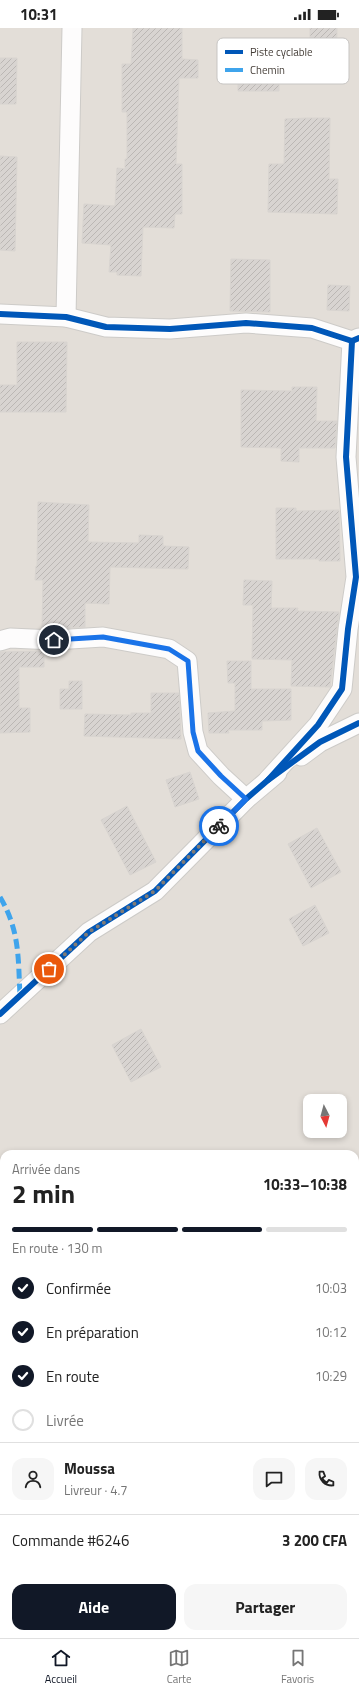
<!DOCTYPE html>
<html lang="fr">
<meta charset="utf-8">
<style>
:root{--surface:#fff;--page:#f6f6f6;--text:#222;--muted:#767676;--line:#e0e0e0;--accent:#111827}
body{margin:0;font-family:"Titillium Web",sans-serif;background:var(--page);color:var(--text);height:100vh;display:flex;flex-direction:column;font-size:15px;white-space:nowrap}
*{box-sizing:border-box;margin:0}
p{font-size:13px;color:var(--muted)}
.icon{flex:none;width:22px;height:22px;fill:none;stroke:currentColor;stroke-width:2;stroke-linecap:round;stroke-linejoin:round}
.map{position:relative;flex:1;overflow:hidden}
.side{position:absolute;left:0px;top:1122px;width:359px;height:488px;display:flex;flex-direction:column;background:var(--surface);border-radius:12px 12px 0 0;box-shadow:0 2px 6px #0003}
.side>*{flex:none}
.needle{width:26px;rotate:174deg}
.controls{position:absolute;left:303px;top:1066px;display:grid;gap:8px}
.controls a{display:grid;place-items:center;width:44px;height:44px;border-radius:8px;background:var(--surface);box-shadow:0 2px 6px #0003;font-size:20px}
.pin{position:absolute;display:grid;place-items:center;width:34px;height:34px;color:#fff;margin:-17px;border:2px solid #fff;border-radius:50%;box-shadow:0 1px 4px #0007}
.courier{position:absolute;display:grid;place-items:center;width:40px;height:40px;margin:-20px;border:3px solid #1a73e8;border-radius:50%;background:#fff;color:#222;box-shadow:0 1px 5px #0007}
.head em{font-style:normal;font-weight:700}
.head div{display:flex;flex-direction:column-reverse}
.head{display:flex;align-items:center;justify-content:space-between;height:68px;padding:0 12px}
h1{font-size:26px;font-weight:700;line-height:30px}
.bar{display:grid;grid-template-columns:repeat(4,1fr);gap:6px 4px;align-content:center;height:48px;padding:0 12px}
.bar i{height:5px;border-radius:3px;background:var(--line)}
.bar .active{background:var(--accent)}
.bar p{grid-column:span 4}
.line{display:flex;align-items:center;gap:10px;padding:0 12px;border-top:1px solid var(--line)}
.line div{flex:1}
.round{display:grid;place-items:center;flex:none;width:42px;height:42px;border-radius:12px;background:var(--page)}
ol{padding:0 12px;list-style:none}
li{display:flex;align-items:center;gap:12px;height:44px}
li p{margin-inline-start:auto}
li .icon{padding:4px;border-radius:50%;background:var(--accent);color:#fff;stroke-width:4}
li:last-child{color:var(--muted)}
li i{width:22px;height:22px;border:2px solid var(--line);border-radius:50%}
.primary-button{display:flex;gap:8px;margin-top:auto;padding:8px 12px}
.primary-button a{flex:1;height:46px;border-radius:12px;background:var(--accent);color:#fff;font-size:16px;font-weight:700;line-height:46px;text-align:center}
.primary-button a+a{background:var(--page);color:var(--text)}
.status{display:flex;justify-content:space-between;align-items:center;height:28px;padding:0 20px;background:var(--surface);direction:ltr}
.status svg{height:11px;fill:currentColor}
.menu{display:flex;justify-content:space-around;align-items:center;height:56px;border-top:1px solid var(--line);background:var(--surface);font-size:11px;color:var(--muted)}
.menu a{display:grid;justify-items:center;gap:2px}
.menu .active{color:var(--accent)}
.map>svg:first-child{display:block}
.residential{fill:#e3ded8;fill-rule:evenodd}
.building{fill:url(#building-hatch);stroke:#d8d4d0}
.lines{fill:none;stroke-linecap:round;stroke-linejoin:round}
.minor-casing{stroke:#cdcbc8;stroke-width:21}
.minor{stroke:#fdfcfc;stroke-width:19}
.quiet{stroke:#3fa4ec;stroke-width:5;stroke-dasharray:10 5;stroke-linecap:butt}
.cycleway-casing{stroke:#fff;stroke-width:8}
.cycleway{stroke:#0057b8;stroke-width:6}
.done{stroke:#807b76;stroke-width:4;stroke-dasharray:0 7.2}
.route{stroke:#1a73e8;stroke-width:5}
.key{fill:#fff;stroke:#c7c5c3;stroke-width:1}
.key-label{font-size:11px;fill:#443d37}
</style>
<div class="status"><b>10:31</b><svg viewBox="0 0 49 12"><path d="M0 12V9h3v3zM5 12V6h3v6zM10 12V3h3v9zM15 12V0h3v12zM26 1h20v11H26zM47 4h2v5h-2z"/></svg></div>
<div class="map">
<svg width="359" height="1610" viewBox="0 0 359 1610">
<defs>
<pattern id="building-hatch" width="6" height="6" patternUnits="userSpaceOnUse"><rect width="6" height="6" fill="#d8d4d1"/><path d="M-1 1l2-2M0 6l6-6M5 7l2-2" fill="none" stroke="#bbb7b4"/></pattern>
</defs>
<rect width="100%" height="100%" fill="#f0edea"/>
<path class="residential" d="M0 0H359V1610H0ZM310 1073H340V1103H310ZM4 1126H355V1606H4Z"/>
<g class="building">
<polygon points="133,0 182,0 182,31 198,32 198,50 179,50 176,136 182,136 182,186 175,186 174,200 143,199 141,248 117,247 117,244 109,244 111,217 82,215 84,176 115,178 117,140 125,141 125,131 127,131 127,84 122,84 122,36 131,36"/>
<polygon points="310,0 337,0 336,44 310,44"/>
<polygon points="0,30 17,30 16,76 0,76"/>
<polygon points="238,42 279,43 279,63 238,63"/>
<polygon points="308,90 330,90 329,151 338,151 337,186 268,184 269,136 284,136 285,91"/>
<polygon points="0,128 17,129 15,223 0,222"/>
<polygon points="231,231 270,232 270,284 230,283"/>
<polygon points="328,257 350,258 349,283 327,282"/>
<polygon points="17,314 67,314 66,384 0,384 0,357 17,357"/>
<polygon points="292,359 317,359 316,393 337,393 335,420 299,420 299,434 281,433 281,420 241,419 241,362 292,363"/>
<polygon points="38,474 89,477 88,514 139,515 139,507 163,508 163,518 189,519 188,541 110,539 109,576 85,575 85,599 42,600 43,552 35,552 36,538 37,538"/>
<polygon points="276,480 296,480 296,483 339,482 340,533 319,533 319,531 276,531"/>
<polygon points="244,552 272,553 271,580 298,580 297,583 339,584 330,659 291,658 292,632 252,631 253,577 243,577"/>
<polygon points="44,623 44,639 19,639 19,680 30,680 30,704 0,705 0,624"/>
<polygon points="227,633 251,633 251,661 291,661 291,692 262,693 262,702 228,702 229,705 209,705 208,685 235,683 235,655 228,655"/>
<polygon points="69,653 82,653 82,681 60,681 60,661 69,661"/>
<polygon points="151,665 179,665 181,711 84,708 85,686 131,687 131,685 151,685"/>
<polygon points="190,744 199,771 175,779 166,752"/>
<polygon points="127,778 156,834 130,847 101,792"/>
<polygon points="317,800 341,844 311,860 288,816"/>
<polygon points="315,877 329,905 303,918 289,891"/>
<polygon points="141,1001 161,1039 131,1054 112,1017"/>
</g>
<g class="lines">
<defs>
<g id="minor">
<polyline points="0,286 66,289 106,299 170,301 246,295 312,300 352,313 359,310"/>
<polyline points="66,289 72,0"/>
<polyline points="0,613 10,610 54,612 103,609 169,621 187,633 193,704 198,723 221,748 246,771"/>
<polyline points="301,728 320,714 359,695"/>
<polyline points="268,752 318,697 342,661 348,601 356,549 346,429 352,313"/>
<polyline points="0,986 89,904 155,863 246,771 277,745"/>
<polyline points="355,1516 359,1513"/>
<polyline points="82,1610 87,1606"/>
</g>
</defs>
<use href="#minor" class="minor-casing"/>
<use href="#minor" class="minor"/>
<path class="quiet" d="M0 869C20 903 18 930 20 967"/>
<defs>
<g id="cycleway">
<polyline points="0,286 66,289 106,299 170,301 246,295 312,300 352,313 359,310"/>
<polyline points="268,752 318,697 342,661 348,601 356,549 346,429 352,313"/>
<polyline points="0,986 89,904 155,863 246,771 268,752 320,714 359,695"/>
</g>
</defs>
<use href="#cycleway" class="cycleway-casing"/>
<use href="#cycleway" class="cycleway"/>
</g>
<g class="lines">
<polyline class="done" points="49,941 89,904 155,863 219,798"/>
<polyline class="route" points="54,612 103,609 169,621 188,633 193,704 198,723 221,748 246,771 219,798"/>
</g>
<rect x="217" y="10" width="132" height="46" rx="6" class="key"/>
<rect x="225" y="22" width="18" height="4" fill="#0057b8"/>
<rect x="225" y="40" width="18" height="4" fill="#3fa4ec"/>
<g class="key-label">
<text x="250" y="28">Piste cyclable</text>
<text x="250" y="46">Chemin</text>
</g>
</svg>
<div class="controls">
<a><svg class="needle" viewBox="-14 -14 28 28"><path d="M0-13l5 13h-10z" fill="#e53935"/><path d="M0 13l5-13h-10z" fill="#767676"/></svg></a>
</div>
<div class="pin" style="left:49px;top:941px;background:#ea580c"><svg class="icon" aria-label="bag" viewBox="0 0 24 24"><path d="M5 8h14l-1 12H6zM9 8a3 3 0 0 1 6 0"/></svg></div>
<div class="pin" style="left:54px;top:612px;background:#1f2937"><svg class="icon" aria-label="home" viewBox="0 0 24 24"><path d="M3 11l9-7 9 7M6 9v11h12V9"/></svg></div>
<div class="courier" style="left:219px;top:798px"><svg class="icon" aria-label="bike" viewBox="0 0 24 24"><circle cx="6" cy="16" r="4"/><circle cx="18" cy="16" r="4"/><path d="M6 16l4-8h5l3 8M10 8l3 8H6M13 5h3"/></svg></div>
<section class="side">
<div class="head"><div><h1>2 min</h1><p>Arrivée dans</p></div><em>10:33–10:38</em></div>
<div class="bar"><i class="active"></i><i class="active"></i><i class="active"></i><i></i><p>En route · 130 m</p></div>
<ol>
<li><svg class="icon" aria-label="check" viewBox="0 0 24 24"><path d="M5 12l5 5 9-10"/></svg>Confirmée<p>10:03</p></li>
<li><svg class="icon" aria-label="check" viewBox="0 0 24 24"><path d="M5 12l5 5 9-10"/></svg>En préparation<p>10:12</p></li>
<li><svg class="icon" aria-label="check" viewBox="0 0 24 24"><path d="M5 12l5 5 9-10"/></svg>En route<p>10:29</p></li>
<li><i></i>Livrée</li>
</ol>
<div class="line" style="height:72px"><a class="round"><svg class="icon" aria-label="person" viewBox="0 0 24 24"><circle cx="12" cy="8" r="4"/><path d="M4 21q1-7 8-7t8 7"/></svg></a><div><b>Moussa</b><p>Livreur · 4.7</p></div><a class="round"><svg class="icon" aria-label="chat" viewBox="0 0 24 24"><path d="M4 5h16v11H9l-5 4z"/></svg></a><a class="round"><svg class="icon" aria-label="phone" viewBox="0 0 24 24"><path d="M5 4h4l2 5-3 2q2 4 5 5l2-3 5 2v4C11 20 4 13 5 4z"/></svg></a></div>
<div class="line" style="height:52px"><div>Commande #6246</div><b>3 200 CFA</b></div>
<div class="primary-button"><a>Aide</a><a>Partager</a></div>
</section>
</div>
<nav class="menu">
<a class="active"><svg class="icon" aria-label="home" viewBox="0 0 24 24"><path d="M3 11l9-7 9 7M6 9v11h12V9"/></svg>Accueil</a>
<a><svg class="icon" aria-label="map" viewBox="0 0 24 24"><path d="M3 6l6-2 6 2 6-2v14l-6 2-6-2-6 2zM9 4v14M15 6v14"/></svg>Carte</a>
<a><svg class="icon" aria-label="saved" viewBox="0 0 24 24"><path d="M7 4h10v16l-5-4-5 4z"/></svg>Favoris</a>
</nav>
